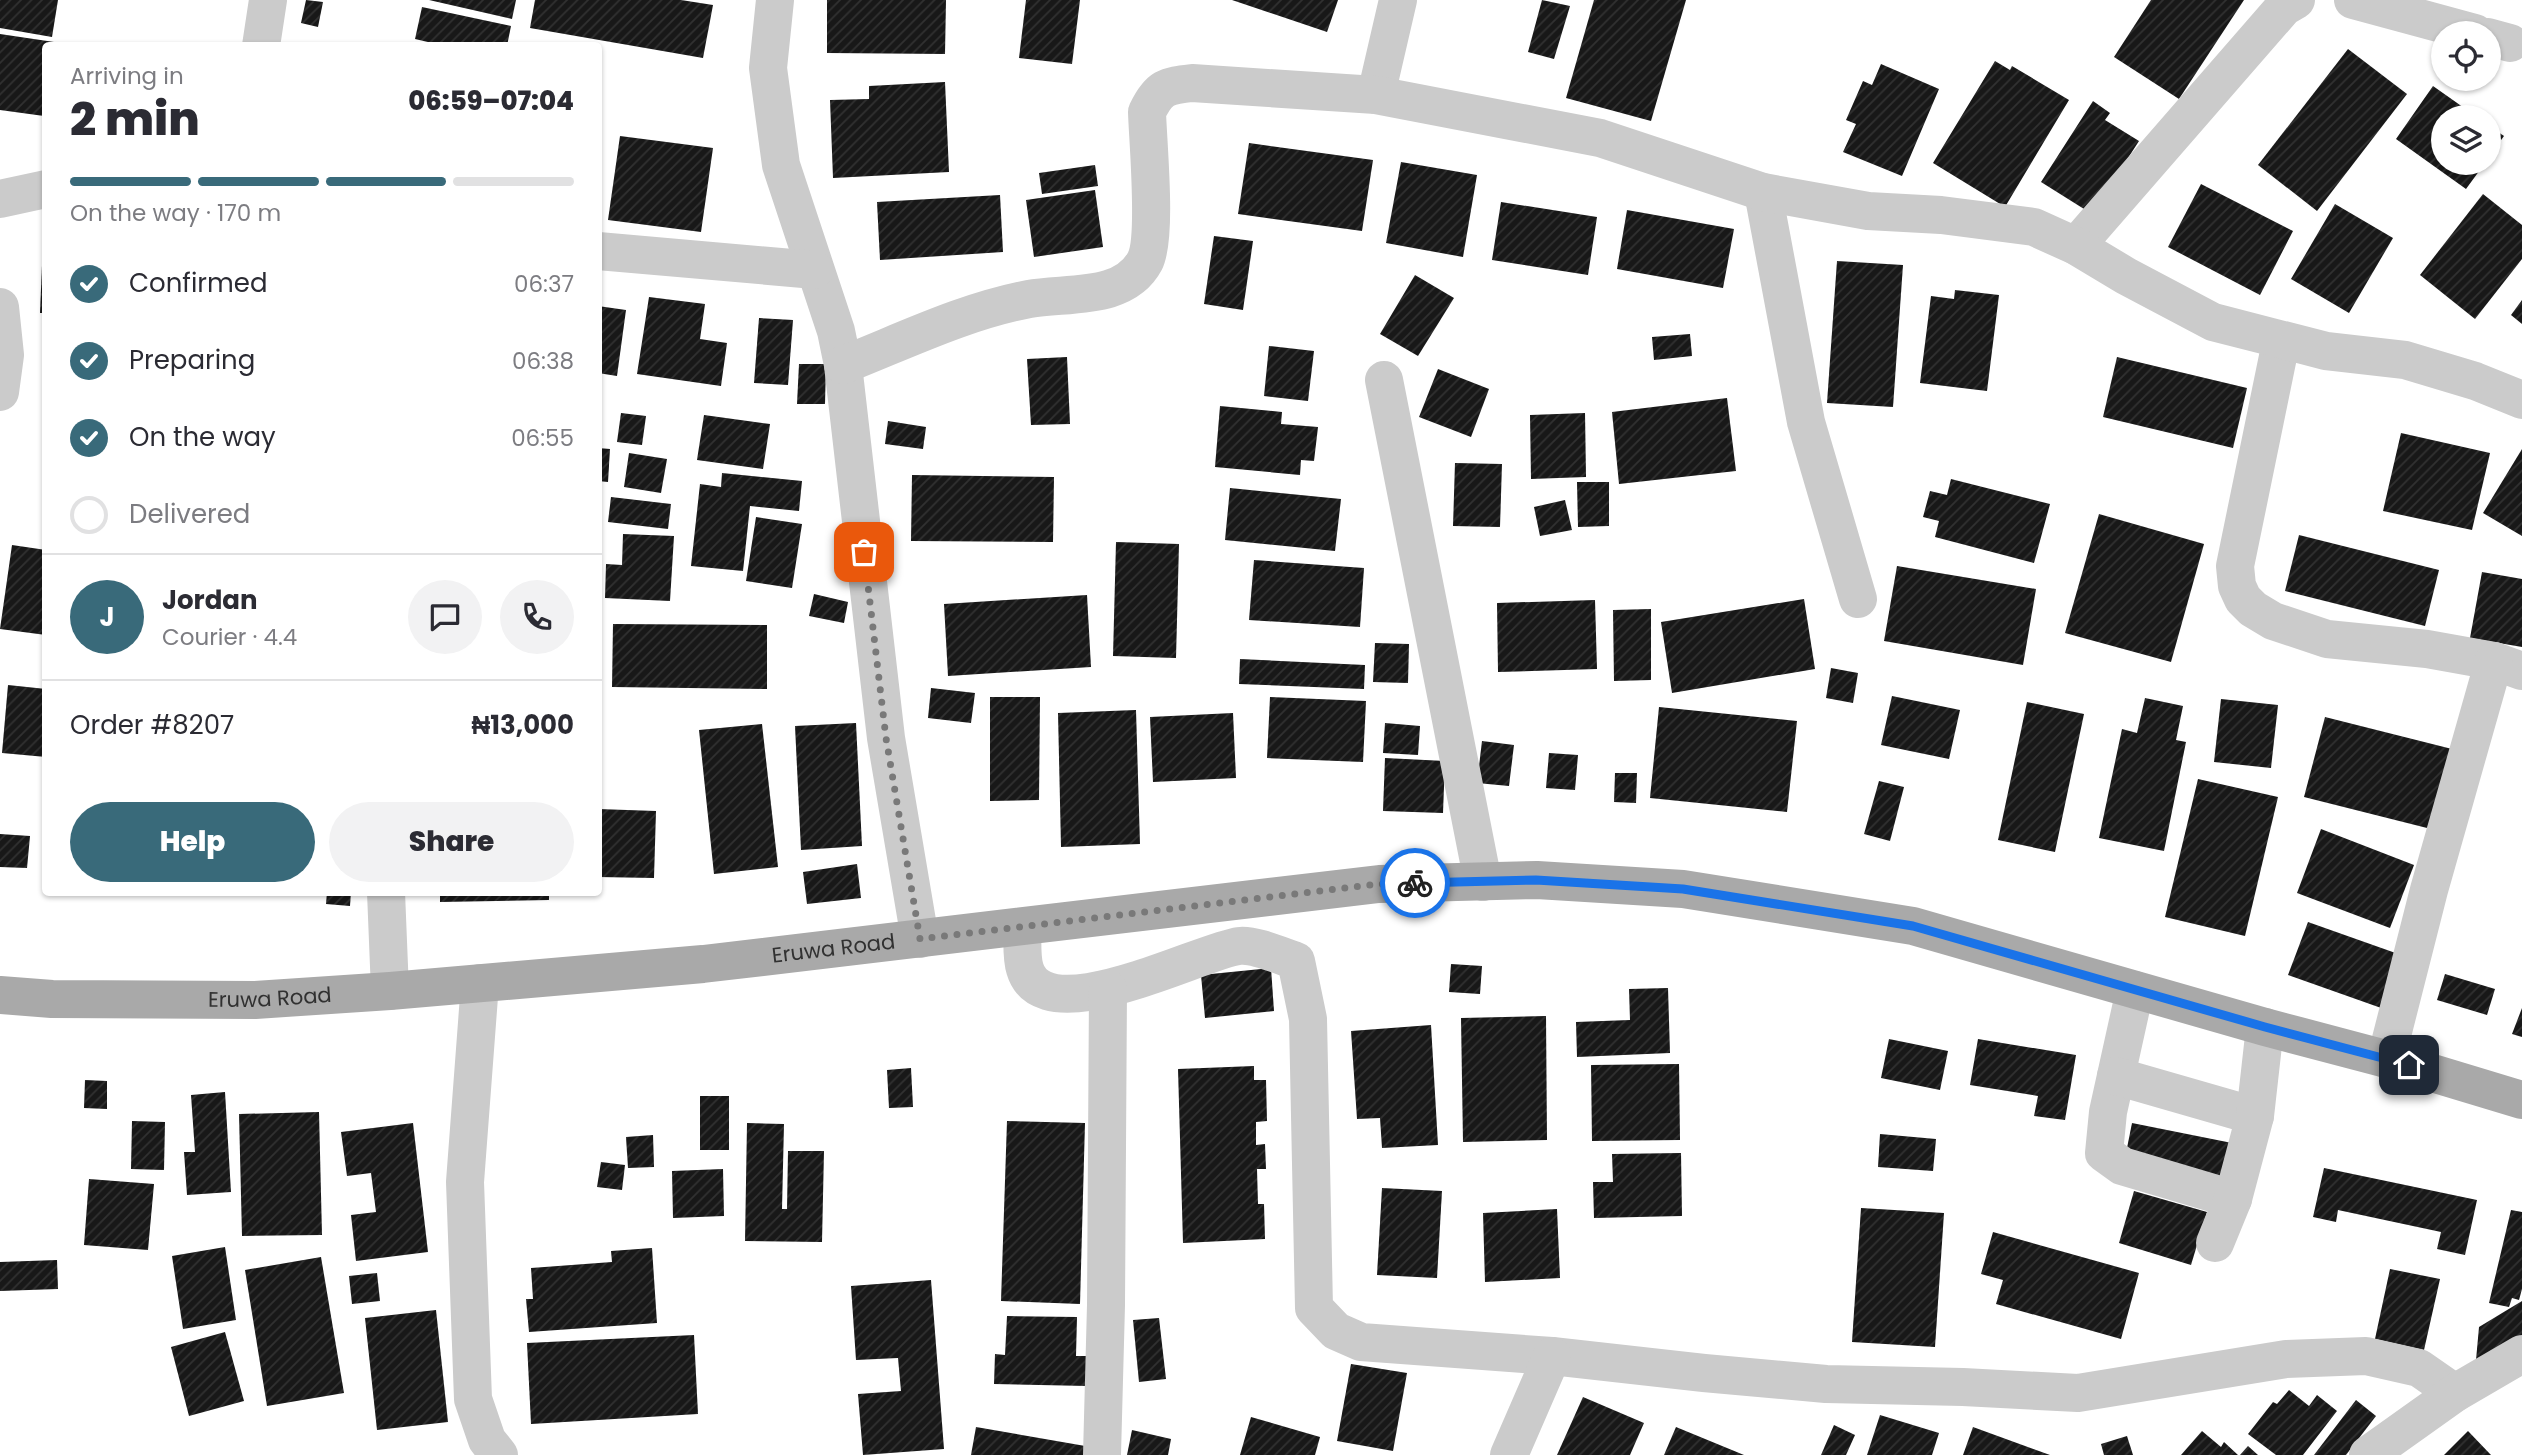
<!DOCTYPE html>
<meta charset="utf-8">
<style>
:root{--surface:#fff;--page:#f2f2f3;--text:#2b2b33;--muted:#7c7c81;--line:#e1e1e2;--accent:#396a7a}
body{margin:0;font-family:Poppins,sans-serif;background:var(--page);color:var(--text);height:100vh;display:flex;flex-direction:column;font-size:26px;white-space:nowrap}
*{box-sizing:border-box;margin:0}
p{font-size:23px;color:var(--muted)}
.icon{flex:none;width:38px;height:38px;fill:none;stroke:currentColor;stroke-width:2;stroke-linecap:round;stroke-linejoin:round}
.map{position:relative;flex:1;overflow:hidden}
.panel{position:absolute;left:42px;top:42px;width:560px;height:854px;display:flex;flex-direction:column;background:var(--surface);border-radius:7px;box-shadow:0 2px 5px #0004}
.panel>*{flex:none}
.controls{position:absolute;left:2431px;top:21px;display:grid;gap:14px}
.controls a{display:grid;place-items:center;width:70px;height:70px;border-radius:50%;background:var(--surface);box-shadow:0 2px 5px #0004;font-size:35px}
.pin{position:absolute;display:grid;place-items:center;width:60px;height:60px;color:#fff;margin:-30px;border-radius:14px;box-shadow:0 4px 10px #0006}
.courier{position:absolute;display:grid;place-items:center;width:70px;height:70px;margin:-35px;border:5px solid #1a73e8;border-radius:50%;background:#fff;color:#222;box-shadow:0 2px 9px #0007}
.headline em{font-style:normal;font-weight:800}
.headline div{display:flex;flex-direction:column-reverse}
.headline{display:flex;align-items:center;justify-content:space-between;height:119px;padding:0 28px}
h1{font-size:46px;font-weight:800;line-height:52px}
.bar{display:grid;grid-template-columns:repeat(4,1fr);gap:10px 7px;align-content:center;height:84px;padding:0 28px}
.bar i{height:9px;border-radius:5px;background:var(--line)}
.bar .on{background:var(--accent)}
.bar p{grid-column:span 4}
.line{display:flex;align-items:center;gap:18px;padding:0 28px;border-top:2px solid var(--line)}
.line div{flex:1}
.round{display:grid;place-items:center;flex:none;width:74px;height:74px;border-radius:37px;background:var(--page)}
ol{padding:0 28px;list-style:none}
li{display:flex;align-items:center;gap:21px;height:77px}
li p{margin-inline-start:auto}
li .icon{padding:7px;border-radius:50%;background:var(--accent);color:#fff;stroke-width:4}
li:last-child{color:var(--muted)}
li i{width:38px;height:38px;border:4px solid var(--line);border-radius:50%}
.action{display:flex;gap:14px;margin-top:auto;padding:14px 28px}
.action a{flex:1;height:80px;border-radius:42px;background:var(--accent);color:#fff;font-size:28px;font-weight:800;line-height:80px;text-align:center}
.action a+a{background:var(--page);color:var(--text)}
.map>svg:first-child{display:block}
.building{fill:url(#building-hatch)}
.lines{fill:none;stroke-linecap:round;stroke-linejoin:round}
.minor{stroke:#cbcbcb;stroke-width:38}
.major{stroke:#a9a9a9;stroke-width:38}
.done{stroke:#797979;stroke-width:7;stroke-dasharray:0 12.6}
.route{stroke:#1a73e8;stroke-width:9}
.labels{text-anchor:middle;stroke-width:7;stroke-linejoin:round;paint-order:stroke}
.street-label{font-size:21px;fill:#313131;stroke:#fff}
</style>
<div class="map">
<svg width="2522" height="1455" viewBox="0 0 2522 1455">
<defs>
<pattern id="building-hatch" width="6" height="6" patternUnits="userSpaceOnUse" patternTransform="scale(1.75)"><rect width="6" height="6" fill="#181818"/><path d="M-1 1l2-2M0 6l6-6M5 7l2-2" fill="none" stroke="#313131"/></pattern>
</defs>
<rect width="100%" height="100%" fill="#fff"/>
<g class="building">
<polygon points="0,0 58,0 52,37 0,28"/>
<polygon points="306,0 323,2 318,27 301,23"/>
<polygon points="429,0 516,0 512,19"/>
<polygon points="535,0 681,0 713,5 703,58 530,28"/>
<polygon points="827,0 946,0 945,54 827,53"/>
<polygon points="1026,0 1080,0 1072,64 1019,58"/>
<polygon points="1232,0 1338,0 1327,32"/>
<polygon points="1542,0 1570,6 1554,59 1528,52"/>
<polygon points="1594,0 1686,0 1651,121 1566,98"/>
<polygon points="2151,0 2244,0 2179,99 2114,57"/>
<polygon points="422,7 511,26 507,46 445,46 415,39"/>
<polygon points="0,34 54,42 53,46 46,46 44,116 0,110"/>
<polygon points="2348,49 2407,94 2317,211 2258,165"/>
<polygon points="1995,61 2010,70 2012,66 2069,100 2005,207 1933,163"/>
<polygon points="1881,64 1939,89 1902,176 1843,152 1856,124 1846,120 1863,81 1872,85"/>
<polygon points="945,82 949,172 833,178 830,100 869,99 869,86"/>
<polygon points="2433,86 2477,117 2443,117 2443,163 2485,163 2466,189 2396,139"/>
<polygon points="2093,101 2110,113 2105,120 2139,141 2092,214 2041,182"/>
<polygon points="2488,125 2504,136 2488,158"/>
<polygon points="620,136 713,148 701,232 608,220"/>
<polygon points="1249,143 1373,160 1362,231 1238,214"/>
<polygon points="1401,162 1477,175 1463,257 1386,243"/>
<polygon points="1095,165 1098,186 1042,194 1039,173"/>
<polygon points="2201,184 2293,231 2260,295 2168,247"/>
<polygon points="1095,190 1103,247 1034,257 1026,200"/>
<polygon points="2483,194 2522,225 2522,259 2475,319 2420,275"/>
<polygon points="1000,195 1003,252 880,260 877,202"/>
<polygon points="1501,202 1597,217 1588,275 1492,260"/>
<polygon points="2335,204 2393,238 2349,313 2291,279"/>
<polygon points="1627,210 1734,229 1723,288 1617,269"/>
<polygon points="1214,236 1253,241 1243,310 1204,304"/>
<polygon points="43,242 46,242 46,313 40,313"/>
<polygon points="1837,261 1903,265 1893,407 1827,403"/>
<polygon points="1415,275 1454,298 1418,356 1380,334"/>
<polygon points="1955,290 1999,295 1987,391 1920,383 1931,296 1954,299"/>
<polygon points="649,297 705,304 700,339 727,343 721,386 637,374"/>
<polygon points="2522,300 2522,324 2511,315"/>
<polygon points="598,306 626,310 617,376 598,373"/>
<polygon points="759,318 793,320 788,385 754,383"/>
<polygon points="1690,334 1692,356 1654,360 1652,337"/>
<polygon points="1269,346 1314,351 1308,401 1264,396"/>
<polygon points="1067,357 1070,424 1031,425 1027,359"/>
<polygon points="2117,357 2247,388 2233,448 2103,417"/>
<polygon points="799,364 826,364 825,404 797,404"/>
<polygon points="1438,369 1489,389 1471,437 1419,417"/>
<polygon points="1727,398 1736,471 1619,484 1612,412"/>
<polygon points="1220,406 1282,412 1281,424 1318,427 1314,461 1301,460 1300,475 1215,467"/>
<polygon points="621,413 646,416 642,445 617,442"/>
<polygon points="1585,413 1586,477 1531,479 1530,415"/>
<polygon points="704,415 770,424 763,469 697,460"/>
<polygon points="888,421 926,427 923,449 885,444"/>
<polygon points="2401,433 2490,453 2472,530 2383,511"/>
<polygon points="598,448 610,449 608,482 598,481"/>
<polygon points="2522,449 2522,536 2483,513"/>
<polygon points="629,453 667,459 661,493 624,487"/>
<polygon points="1455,463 1502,464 1500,527 1453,526"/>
<polygon points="722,473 802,481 799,511 750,506 743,571 691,566 700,484 721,487"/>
<polygon points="912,475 1054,477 1053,542 911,541"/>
<polygon points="1951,479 2050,504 2034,563 1935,537 1939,521 1923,517 1930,491 1947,495"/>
<polygon points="1577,482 1609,482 1609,526 1578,527"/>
<polygon points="1230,488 1341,499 1335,551 1225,540"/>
<polygon points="611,497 671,504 668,529 608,522"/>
<polygon points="1565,500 1572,530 1540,536 1534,507"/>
<polygon points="2099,514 2204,544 2171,662 2065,633"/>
<polygon points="756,517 802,524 792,588 746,581"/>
<polygon points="623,534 674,536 670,601 605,598 606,564 622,565"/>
<polygon points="2299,535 2439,570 2425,626 2285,591"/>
<polygon points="1116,542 1179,544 1176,658 1113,656"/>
<polygon points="12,545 46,550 46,635 0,629"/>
<polygon points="1254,560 1364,568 1360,627 1249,620"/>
<polygon points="1897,566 2036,589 2023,665 1884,641"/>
<polygon points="2482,572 2522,579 2522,647 2470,638"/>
<polygon points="814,594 848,602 844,623 809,616"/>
<polygon points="1087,595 1091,667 948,676 944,604"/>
<polygon points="1804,599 1815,669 1672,693 1661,622"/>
<polygon points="1595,600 1597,669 1498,672 1497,603"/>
<polygon points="1651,609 1651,680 1614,681 1613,610"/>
<polygon points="613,624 767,625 767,689 612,687"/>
<polygon points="1375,643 1409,644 1408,683 1373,682"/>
<polygon points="1240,659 1365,665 1364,689 1239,684"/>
<polygon points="1831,668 1858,673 1853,703 1826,698"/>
<polygon points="8,685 46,689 46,757 2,753"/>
<polygon points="931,688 975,693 971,723 928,718"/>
<polygon points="1892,696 1960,710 1949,759 1881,745"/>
<polygon points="990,697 1040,697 1039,800 990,801"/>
<polygon points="1270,697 1366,701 1363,762 1267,758"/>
<polygon points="2145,698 2183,706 2176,740 2186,742 2164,851 2099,838 2122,729 2137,733"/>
<polygon points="2221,699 2278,705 2271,768 2214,762"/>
<polygon points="2027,702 2084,714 2055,852 1998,840"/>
<polygon points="1659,707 1797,721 1787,812 1650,798"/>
<polygon points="1136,710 1140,844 1061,847 1058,713"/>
<polygon points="1233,713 1236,778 1153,782 1150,717"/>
<polygon points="2325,717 2452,749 2431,829 2304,797"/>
<polygon points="856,723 862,846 801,850 795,726"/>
<polygon points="1385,723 1420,726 1418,755 1383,753"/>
<polygon points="762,724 778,867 714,874 699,730"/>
<polygon points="1482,741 1514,745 1509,786 1477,783"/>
<polygon points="1549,753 1578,755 1575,790 1546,788"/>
<polygon points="1385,758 1445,761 1443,813 1383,811"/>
<polygon points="1615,773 1637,773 1636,803 1614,802"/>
<polygon points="2198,779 2278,797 2245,936 2165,917"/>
<polygon points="1879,781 1904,787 1890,841 1864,834"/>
<polygon points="598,809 656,811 654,878 598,877"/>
<polygon points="2321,829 2414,865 2390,928 2297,893"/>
<polygon points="0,834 30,836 27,868 0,867"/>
<polygon points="857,864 861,898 807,904 803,872"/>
<polygon points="327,892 351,892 350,906 326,904"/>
<polygon points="440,892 549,892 549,900 440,902"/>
<polygon points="2308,922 2404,956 2384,1009 2288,975"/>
<polygon points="1451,964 1482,966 1480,994 1449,992"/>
<polygon points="1271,968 1274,1011 1205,1018 1201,975"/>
<polygon points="2445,974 2495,989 2487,1015 2437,1000"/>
<polygon points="1668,988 1670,1053 1577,1057 1576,1022 1630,1020 1629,989"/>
<polygon points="2522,1008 2522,1037 2512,1034"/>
<polygon points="1546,1016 1547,1140 1463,1142 1461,1018"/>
<polygon points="1431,1025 1438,1145 1382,1148 1380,1118 1357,1119 1351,1031"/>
<polygon points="1889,1039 1948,1051 1940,1090 1881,1078"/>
<polygon points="1978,1039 2076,1055 2065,1120 2034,1116 2038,1096 1970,1085"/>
<polygon points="1679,1064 1680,1140 1592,1141 1591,1065"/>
<polygon points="1254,1066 1254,1080 1266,1080 1267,1121 1256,1122 1256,1145 1265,1144 1266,1169 1257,1169 1258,1204 1264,1204 1265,1239 1183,1243 1178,1069"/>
<polygon points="911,1068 913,1107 889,1108 887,1070"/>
<polygon points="85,1080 107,1081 107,1109 84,1108"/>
<polygon points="225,1092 231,1192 187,1195 184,1152 195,1152 191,1095"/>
<rect x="700" y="1096" width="29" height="54"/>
<polygon points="319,1112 322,1235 242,1236 239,1114"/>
<polygon points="132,1121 165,1122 164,1170 131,1169"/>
<polygon points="1007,1121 1085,1123 1080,1304 1001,1301"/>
<polygon points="413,1123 428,1252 356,1261 351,1215 376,1212 371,1173 347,1176 341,1132"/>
<polygon points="747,1123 784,1124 782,1209 787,1209 788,1151 824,1151 822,1242 745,1241"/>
<polygon points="2132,1123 2232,1143 2224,1179 2125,1158"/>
<polygon points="1880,1134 1936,1139 1933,1171 1878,1167"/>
<polygon points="653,1135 654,1167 628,1168 626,1137"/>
<polygon points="1681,1153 1682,1216 1594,1218 1593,1182 1613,1182 1612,1154"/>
<polygon points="601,1162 625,1165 622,1190 597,1187"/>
<polygon points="2324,1168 2477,1200 2465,1255 2437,1249 2441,1232 2338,1210 2336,1222 2313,1217"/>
<polygon points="723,1169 724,1216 673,1218 672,1171"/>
<polygon points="89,1179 154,1184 148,1250 84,1245"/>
<polygon points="1382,1188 1442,1191 1437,1278 1377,1275"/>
<polygon points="2134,1191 2207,1212 2191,1265 2119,1243"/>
<polygon points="1861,1208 1944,1213 1935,1347 1852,1342"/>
<polygon points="1557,1209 1560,1278 1485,1282 1483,1213"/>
<polygon points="2511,1210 2522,1212 2522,1289 2519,1300 2512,1298 2509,1307 2489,1303"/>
<polygon points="1993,1232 2139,1273 2121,1339 1996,1304 2003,1280 1981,1274"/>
<polygon points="225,1247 236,1320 183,1329 172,1256"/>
<polygon points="652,1248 657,1323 529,1332 526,1299 533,1299 531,1268 612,1262 611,1251"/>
<polygon points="321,1257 344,1393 267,1406 245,1270"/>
<polygon points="57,1260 58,1289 0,1291 0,1262"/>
<polygon points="2390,1269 2440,1279 2424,1350 2375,1339"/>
<polygon points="377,1273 380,1301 352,1304 349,1276"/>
<polygon points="931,1280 944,1449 863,1455 858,1394 901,1391 898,1358 856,1360 851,1286"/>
<polygon points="2522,1301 2522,1342 2475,1371 2479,1327"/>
<polygon points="436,1310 448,1422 377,1430 365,1318"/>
<polygon points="1007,1316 1077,1317 1076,1356 1088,1356 1087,1386 994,1384 995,1354 1005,1355"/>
<polygon points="1159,1318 1166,1379 1139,1382 1133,1320"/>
<polygon points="225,1332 244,1401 189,1416 171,1347"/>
<polygon points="694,1335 698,1414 531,1424 527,1343"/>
<polygon points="1351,1364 1407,1373 1393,1451 1337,1441"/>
<polygon points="2289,1390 2309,1406 2317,1395 2337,1411 2303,1455 2276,1455 2248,1434 2273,1402 2277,1404"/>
<polygon points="1583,1397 1644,1423 1630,1455 1557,1455"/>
<polygon points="2356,1400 2376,1416 2346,1455 2314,1455"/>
<polygon points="1880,1415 1939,1433 1932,1455 1867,1455"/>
<polygon points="1251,1417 1320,1437 1315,1455 1240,1455"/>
<polygon points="1834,1425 1855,1435 1846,1455 1821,1455"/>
<polygon points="976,1427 1091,1447 1090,1455 971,1455"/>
<polygon points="1676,1427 1744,1455 1664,1455"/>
<polygon points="1973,1427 2050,1455 1963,1455"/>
<polygon points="1132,1430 1171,1439 1168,1455 1127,1455"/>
<polygon points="2202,1431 2221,1447 2224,1442 2238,1455 2181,1455"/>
<polygon points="2468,1431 2491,1455 2444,1455"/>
<polygon points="2127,1436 2133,1455 2104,1455 2101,1444"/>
<polygon points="2248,1446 2258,1455 2240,1455"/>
</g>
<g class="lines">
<g class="minor">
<polyline points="775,0 768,68 781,165 836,331 843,365 886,738 920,939"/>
<polyline points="2353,0 2475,33"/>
<polyline points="2488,37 2510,43"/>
<polyline points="261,46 268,0"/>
<polyline points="1376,95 1398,0"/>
<polyline points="1763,192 1806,422 1858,599"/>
<polyline points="0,199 46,189"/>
<polyline points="2076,246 2284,7 2296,0"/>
<polyline points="598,251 815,270"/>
<polyline points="0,307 5,355 0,392"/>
<polyline points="2281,342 2235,566 2237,586 2243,599 2253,609 2273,621 2327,639 2427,649 2494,661 2522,671"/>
<path d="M843 365C904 341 965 311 1029 299 1067 292 1124 301 1145 261 1157 237 1148 144 1147 112 1159 87 1166 86 1192 83L1376 95 1600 138 1763 192 1868 211 1941 215 2034 227 2076 246 2126 276 2213 322 2326 351 2405 360 2475 381 2522 400"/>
<polyline points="1384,380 1483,882"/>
<polyline points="386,892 390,991"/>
<path d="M1022 927C1023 940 1021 957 1025 969 1044 1034 1200 951 1239 946 1254 944 1281 956 1296 961L1308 1019 1314 1308 1336 1331 1361 1342 1552 1356 1704 1373 1826 1384 1963 1387 2078 1393 2286 1359 2366 1356 2419 1368 2455 1393"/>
<polyline points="480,983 465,1182 473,1399 487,1440 499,1455"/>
<polyline points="2135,990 2108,1112 2104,1153 2122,1166 2233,1199"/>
<polyline points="2386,1059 2429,890 2494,661"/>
<polyline points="2116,1076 2255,1116"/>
<polyline points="2215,1243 2233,1199 2255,1116 2265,1027"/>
<polyline points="1102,1455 1106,1305 1108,989"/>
<polyline points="1509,1455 1552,1356"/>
<polyline points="2368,1455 2455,1393 2522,1354"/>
</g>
<path class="major" id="s1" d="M0 995 52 999 255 1000 390 991 703 964 1379 884 1537 880 1683 889 1913 926 2265 1027 2386 1059 2522 1100"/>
</g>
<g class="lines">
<polyline class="done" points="864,552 886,738 920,939 1379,884 1415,883"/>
<polyline class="route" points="1415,883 1536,880 1683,889 1913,926 2265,1027 2409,1065"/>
</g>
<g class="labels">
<g class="street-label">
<text dy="7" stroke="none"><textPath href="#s1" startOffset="836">Eruwa Road</textPath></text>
<text dy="7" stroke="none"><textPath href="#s1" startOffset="270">Eruwa Road</textPath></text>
</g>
</g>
</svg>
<div class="controls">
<a><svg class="icon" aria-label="locate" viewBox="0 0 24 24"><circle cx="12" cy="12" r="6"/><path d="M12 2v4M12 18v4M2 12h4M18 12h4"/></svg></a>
<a><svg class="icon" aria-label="layers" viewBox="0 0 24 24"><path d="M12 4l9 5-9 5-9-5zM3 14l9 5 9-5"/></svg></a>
</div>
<div class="pin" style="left:864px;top:552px;background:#ea580c"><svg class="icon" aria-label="bag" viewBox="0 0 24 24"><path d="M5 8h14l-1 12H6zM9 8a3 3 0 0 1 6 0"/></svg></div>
<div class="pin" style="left:2409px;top:1065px;background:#1f2937"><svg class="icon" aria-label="home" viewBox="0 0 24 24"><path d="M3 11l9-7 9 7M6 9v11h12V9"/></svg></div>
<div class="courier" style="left:1415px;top:883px"><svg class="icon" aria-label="bike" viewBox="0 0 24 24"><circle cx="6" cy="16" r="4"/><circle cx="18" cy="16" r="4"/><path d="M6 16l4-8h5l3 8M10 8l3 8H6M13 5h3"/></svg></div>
<section class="panel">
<div class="headline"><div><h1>2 min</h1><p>Arriving in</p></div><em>06:59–07:04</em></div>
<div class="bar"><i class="on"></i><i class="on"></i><i class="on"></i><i></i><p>On the way · 170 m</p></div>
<ol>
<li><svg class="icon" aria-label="check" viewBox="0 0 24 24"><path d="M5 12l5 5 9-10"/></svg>Confirmed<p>06:37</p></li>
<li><svg class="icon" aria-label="check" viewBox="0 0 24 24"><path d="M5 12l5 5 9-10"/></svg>Preparing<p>06:38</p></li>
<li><svg class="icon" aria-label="check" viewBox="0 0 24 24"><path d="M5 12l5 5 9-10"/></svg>On the way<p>06:55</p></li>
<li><i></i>Delivered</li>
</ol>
<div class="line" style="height:126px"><b class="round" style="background:var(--accent);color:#fff">J</b><div><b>Jordan</b><p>Courier · 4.4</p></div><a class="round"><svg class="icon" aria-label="chat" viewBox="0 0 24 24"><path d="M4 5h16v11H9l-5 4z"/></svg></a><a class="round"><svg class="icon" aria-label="phone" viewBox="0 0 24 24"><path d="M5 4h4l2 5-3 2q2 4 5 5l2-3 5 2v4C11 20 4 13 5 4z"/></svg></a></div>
<div class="line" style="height:91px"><div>Order #8207</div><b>₦13,000</b></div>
<div class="action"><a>Help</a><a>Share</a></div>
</section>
</div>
